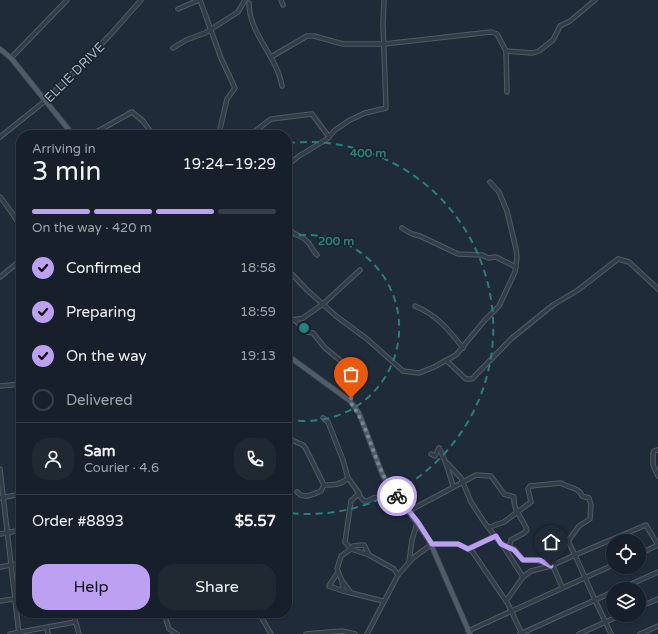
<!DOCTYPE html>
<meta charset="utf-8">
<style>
:root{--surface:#17202a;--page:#202832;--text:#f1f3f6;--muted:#9ea3a8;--line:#363e47;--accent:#bca0f2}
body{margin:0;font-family:"Varela Round",sans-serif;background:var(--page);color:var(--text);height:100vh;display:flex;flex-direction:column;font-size:15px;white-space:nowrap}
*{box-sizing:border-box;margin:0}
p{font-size:13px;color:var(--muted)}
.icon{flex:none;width:22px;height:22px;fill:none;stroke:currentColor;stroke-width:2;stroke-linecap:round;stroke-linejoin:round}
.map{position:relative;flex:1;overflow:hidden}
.sheet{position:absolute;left:16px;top:130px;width:276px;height:488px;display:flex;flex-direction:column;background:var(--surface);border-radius:16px;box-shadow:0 1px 3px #0004,0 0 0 1px var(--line)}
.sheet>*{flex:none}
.fabs{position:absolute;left:606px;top:534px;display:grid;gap:8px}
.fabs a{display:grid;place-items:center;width:40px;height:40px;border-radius:50%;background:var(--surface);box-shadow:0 1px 3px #0004,0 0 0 1px var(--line);font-size:20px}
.pin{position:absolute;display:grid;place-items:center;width:34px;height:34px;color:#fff;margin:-41px -17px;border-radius:50% 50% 50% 0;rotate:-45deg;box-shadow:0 0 4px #0007}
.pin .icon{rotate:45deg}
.courier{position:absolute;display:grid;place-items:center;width:40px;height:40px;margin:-20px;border:3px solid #bca0f2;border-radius:50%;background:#fff;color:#222;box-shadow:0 1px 5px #0007}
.head em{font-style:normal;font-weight:600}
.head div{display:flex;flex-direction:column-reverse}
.head{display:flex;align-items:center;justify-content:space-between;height:68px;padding:0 16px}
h1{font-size:26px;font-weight:600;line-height:30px}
.bar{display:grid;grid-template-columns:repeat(4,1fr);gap:6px 4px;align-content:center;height:48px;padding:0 16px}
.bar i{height:5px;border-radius:3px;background:var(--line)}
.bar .current{background:var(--accent)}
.bar p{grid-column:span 4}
.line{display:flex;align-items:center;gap:10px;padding:0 16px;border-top:1px solid var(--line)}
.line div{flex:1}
.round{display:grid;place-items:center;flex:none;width:42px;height:42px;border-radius:16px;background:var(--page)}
ol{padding:0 16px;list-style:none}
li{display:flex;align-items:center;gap:12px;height:44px}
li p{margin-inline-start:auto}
li .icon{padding:4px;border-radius:50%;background:var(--accent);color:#111;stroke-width:4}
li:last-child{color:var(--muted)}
li i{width:22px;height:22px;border:2px solid var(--line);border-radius:50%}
.cta{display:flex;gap:8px;margin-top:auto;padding:8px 16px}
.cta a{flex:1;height:46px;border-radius:16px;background:var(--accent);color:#111;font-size:16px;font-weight:600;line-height:46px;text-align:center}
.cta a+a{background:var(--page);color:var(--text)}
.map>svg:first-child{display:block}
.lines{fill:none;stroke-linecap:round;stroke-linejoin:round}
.minor-casing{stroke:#505b66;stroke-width:5.5}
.major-casing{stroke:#3c4652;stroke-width:6}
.minor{stroke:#333d48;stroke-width:3.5}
.major{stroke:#505c68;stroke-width:4.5}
.done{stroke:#7b8794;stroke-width:4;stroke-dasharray:0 7.2}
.route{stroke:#bca0f2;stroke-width:5}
.ring{fill:none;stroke:#27807b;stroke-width:2;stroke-dasharray:7 5}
.labels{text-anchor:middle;stroke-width:3;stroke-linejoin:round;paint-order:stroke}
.street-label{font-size:13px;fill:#adb8c5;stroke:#18222d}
.centre{fill:#27807b;stroke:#18222d;stroke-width:2}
.ring-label{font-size:12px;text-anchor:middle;font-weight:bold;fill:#27807b;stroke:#18222d;stroke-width:3;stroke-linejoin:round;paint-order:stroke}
</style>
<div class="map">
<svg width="658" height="634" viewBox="0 0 658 634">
<rect width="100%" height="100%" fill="#1f2b38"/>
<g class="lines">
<defs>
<g id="minor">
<polyline points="200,0 221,58 235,88 227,99 220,129 220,135"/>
<polyline points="281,0 283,5"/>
<path d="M249 3C249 34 277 56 282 86"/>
<polyline points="178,9 199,0"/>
<polyline points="173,48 186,40 205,33 238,12 245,0"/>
<polyline points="506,51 533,53 539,51 553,40 560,26 570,21 595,0"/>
<polyline points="271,57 307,36 314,36 343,44 384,44 491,32 497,34 506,51 507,92"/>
<polyline points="11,58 67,0"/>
<polyline points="91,135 132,112 143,121 153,135"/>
<polyline points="250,135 271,119 312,114 329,137"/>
<polyline points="0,137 45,101 111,34 141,0"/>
<polyline points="287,166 299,156 327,139 335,130 350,120 365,113 386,108 383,24 384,0"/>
<path d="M0 197C7 205 14 217 21 226"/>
<path d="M287 225C293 237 301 234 308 242 311 246 313 251 317 255"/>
<polyline points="402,228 412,234 420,236 458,254 482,255 488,258 496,257 516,267"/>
<polyline points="17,263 21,271"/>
<polyline points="287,269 307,290 336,316 367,339 403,371 419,373 434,367 456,355 484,321 499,306 515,272 517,257 516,249 507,211 499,192 490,182"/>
<polyline points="0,277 21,260"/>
<path d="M415 306C437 315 449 330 463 348"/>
<polyline points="287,313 293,320"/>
<polyline points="295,320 307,332 313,333 325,348 346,365 353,384 350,401"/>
<polyline points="287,325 293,320 303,318 323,304 360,270"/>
<polyline points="447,361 466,379 472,379 512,338 553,305 578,290 618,259 629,262 658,289"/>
<polyline points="0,386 21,384"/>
<polyline points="323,418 328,422 343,460 348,478 359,493 351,501 345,542 351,549 353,546 364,545 369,555 394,569 398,575"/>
<path d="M287 438 303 445 306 449 324 485C334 485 341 485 348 478"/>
<path d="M439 448C446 460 449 473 453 486"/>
<polyline points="658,450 654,451 653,453 653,465 658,476"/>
<polyline points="431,454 435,456 439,448"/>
<path d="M447 463 461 478 471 502 484 522 501 544 514 549 523 560C536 560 543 560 554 568L562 587"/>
<polyline points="0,469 19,634"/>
<path d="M297 492C304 500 313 494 321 491L324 485"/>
<path d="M359 495 364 501H368C375 495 382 500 391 489"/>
<polyline points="0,498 21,494"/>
<path d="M409 511 476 475 491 476 504 494 514 497C513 511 522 517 527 530L524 533 511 540 509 548"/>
<path d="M490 527 504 522 531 502 528 489 530 486 561 483C568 488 579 487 582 496L589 498 591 505 590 519 579 526 568 541 575 555 551 566 531 571 523 577 506 601"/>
<polyline points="0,534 21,530"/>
<polyline points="502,544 523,577"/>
<polyline points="468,549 495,536"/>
<polyline points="639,554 658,545"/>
<polyline points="369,555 351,549 341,556 337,569 342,581 343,591 383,601"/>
<polyline points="409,562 412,540 417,523"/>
<polyline points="0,567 21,563"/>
<polyline points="338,572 329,586 343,591"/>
<polyline points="342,581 351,593"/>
<polyline points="620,589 658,572"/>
<polyline points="0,601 21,598"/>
<polyline points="639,607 658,599"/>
<polyline points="73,613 79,634"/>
<polyline points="164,613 169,629 177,634"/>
<polyline points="259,613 271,634"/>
<polyline points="47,628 48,634"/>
<polyline points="468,631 613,565"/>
<polyline points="10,634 75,622"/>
<polyline points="306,634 342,631 355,634"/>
<polyline points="367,634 398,575 413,558 432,544 458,544 472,551 508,604 522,634"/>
<polyline points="520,634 595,600 575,555 646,525 658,545"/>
<polyline points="579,634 621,615"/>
<polyline points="611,634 595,600 613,592"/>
<polyline points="640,634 658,626"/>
</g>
<g id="major">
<polyline points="0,49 11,58 73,135"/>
<polyline points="287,355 350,401 359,413 383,476 429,540 470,634"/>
</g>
</defs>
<use href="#minor" class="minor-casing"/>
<use href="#major" class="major-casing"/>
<use href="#minor" class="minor"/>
<use href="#major" class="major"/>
</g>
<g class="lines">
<path class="done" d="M351 398 350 402C372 430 373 468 397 496"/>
<polyline class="route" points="397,496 418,522 432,544 458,544 468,549 496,536 501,544 514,550 523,560 540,560 551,566"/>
</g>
<g class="ring">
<path d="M287 237A93 93 0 1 1 287 419"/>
<path d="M288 143A186 186 0 1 1 288 513"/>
</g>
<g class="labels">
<g class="street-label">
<text transform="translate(74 72) rotate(-45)" y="5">ELLIE DRIVE</text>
</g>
</g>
<circle cx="304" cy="328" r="6" class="centre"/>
<g class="ring-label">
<text x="368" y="157">400 m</text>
<text x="336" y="245">200 m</text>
</g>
</svg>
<div class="fabs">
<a><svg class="icon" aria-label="locate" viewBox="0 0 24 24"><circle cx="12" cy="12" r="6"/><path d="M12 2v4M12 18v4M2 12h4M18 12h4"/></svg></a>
<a><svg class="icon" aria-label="layers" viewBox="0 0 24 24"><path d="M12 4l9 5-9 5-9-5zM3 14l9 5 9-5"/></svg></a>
</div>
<div class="pin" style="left:351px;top:398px;background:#ea580c"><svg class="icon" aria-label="bag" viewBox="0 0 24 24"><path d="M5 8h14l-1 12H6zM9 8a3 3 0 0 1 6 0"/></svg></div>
<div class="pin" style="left:551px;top:566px;background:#1f2937"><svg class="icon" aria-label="home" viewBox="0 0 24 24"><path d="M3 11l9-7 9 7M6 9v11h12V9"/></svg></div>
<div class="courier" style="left:397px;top:496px"><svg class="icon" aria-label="bike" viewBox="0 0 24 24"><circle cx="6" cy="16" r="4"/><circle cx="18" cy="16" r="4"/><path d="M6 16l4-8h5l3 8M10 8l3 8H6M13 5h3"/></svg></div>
<section class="sheet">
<div class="head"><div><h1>3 min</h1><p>Arriving in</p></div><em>19:24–19:29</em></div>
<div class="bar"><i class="current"></i><i class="current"></i><i class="current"></i><i></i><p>On the way · 420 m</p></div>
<ol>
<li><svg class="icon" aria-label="check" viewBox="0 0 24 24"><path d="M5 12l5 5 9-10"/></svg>Confirmed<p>18:58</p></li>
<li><svg class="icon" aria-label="check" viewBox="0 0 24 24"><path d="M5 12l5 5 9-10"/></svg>Preparing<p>18:59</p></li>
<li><svg class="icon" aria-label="check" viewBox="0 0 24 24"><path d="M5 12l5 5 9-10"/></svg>On the way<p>19:13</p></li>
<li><i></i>Delivered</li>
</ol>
<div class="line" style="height:72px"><a class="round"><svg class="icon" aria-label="person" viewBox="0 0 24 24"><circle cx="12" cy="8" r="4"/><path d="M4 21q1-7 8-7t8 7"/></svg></a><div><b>Sam</b><p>Courier · 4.6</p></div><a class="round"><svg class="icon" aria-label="phone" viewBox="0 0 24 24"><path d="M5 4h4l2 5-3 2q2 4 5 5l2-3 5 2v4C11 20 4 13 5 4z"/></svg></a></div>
<div class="line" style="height:52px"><div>Order #8893</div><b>$5.57</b></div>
<div class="cta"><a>Help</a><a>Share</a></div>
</section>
</div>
